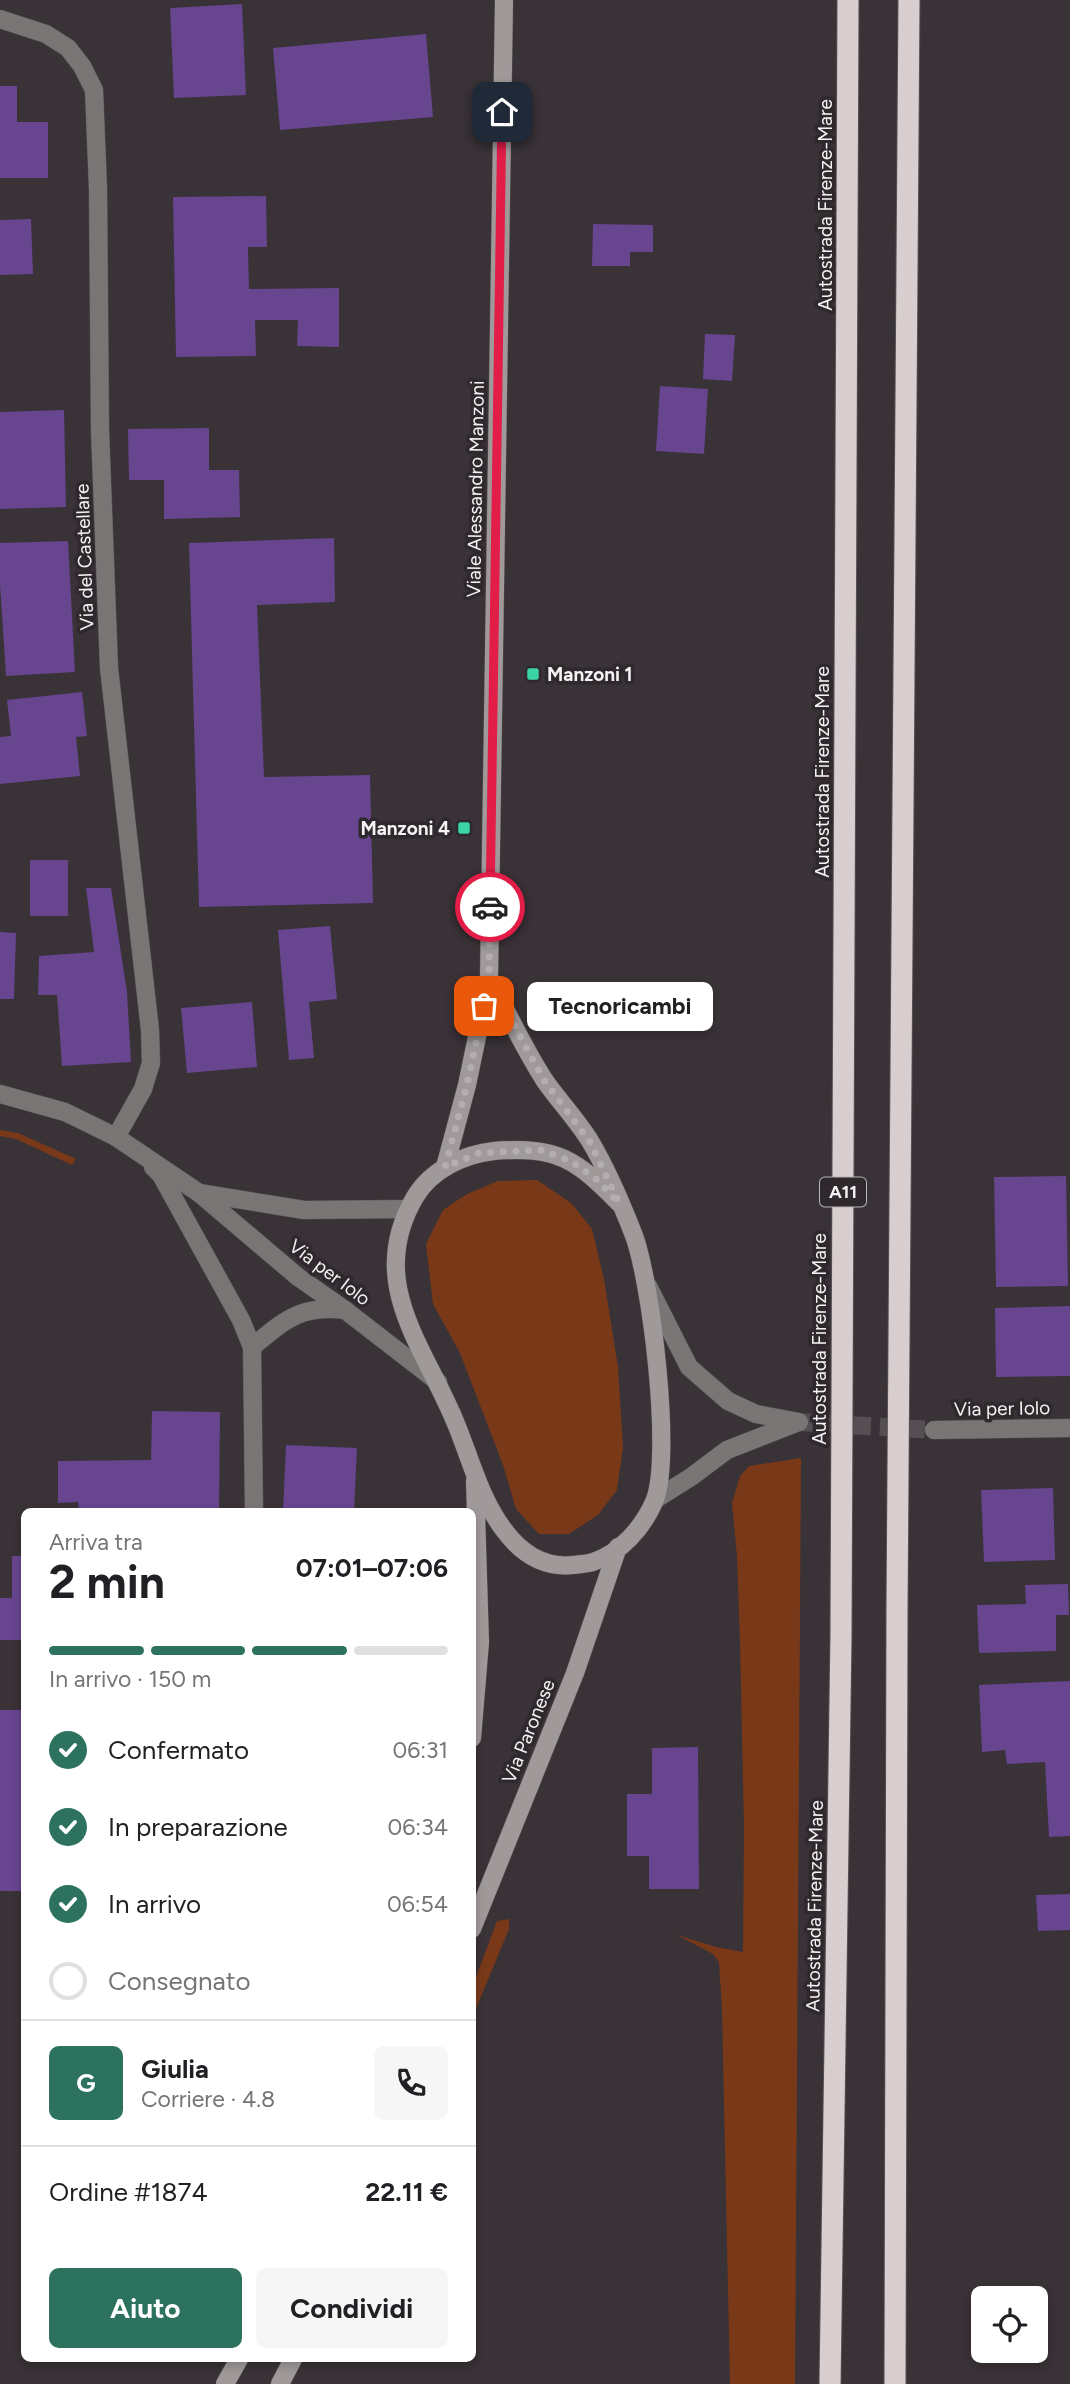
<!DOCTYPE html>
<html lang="it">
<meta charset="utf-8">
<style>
:root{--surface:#fff;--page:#f6f6f6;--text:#202124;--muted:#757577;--line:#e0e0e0;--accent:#2c725e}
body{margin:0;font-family:Figtree,sans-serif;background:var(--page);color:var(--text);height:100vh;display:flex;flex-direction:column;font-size:26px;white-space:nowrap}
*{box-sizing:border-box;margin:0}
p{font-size:23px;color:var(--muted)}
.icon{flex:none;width:38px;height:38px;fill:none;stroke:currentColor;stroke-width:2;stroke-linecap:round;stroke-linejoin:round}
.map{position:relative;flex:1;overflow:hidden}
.sheet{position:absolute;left:21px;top:1508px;width:455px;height:854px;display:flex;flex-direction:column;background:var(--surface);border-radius:10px;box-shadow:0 4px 10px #0003}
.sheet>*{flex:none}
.tools{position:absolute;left:971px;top:2286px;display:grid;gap:14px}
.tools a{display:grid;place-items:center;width:77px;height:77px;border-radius:10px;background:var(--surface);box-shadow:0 4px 10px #0003;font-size:35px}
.pin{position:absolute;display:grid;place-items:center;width:60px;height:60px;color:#fff;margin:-30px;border-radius:14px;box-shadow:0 4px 10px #0006}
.courier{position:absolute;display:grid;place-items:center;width:70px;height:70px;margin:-35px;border:5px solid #e11d48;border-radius:50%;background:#fff;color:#222;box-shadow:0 2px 9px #0007}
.bubble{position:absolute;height:49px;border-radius:10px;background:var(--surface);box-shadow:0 4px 10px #0003;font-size:23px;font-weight:700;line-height:49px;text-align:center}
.overview em{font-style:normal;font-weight:700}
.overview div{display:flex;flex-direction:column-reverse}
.overview{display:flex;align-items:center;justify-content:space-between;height:119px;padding:0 28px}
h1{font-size:46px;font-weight:700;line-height:52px}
.bar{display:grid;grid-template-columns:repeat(4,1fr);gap:10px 7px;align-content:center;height:84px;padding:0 28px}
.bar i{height:9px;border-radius:5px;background:var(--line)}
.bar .selected{background:var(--accent)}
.bar p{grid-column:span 4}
.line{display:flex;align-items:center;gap:18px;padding:0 28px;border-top:2px solid var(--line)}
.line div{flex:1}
.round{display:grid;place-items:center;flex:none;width:74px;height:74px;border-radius:10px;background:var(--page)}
ol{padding:0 28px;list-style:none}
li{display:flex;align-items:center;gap:21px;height:77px}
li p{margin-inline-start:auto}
li .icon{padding:7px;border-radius:50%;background:var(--accent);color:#fff;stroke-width:4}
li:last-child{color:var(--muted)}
li i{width:38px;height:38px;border:4px solid var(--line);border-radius:50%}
.button{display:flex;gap:14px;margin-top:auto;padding:14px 28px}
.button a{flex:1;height:80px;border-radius:10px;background:var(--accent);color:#fff;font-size:28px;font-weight:700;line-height:80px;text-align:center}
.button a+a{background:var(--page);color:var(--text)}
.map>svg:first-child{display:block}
.green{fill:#793919}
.building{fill:#67458f}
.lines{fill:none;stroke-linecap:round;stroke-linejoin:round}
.street-tunnel{stroke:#554f53;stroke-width:18;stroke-dasharray:18 9;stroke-linecap:butt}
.street-casing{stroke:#575155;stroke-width:19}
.secondary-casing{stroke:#575155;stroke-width:19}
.highway-casing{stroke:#575155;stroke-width:23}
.street{stroke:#797575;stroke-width:18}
.secondary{stroke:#a0999a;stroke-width:18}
.highway{stroke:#d9cecf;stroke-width:21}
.done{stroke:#b4aeb2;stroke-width:7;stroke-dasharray:0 12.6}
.route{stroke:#e11d48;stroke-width:9}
.poi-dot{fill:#3bd4a4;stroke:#2f282d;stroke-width:2.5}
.labels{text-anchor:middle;stroke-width:7;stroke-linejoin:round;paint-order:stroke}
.shield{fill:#2f282d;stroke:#bab5b8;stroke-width:2}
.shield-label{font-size:18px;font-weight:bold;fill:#f6f1f4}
.street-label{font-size:19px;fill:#f6f1f4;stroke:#2f282d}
.poi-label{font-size:19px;font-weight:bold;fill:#f6f1f4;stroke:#2f282d;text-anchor:start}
</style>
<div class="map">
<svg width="1070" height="2384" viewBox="0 0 1070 2384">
<rect width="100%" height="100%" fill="#393237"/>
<g class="green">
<polygon points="0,1130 18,1133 76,1159 72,1165 16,1139 0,1136"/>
<polygon points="537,1180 571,1203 592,1229 604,1279 618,1367 623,1447 617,1490 598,1515 569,1534 539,1534 516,1509 503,1465 460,1353 433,1304 426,1244 443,1210 467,1194 498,1181"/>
<polygon points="801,1458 795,2384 730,2384 722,2010 719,1962 713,1954 677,1935 716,1947 743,1952 744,1828 740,1643 737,1556 732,1503 740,1476 749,1466"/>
<polygon points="509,1919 509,1929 473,2016 473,1985 497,1921"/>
</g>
<g class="building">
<polygon points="242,4 246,95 174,98 170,8"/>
<polygon points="426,34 433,117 280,130 273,48"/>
<polygon points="0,86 17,86 17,122 48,122 48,178 0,178"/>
<polygon points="266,196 267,247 248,247 249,289 339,288 339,347 297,346 298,320 255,320 256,356 176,357 173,197"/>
<polygon points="31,219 33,274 0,275 0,220"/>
<polygon points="593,224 653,225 653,252 630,252 630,266 592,266"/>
<polygon points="705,334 735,335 732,381 703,379"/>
<polygon points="660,386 708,389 704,454 656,451"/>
<polygon points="64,410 66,507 0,509 0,412"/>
<polygon points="209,428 209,470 239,470 240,517 164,519 164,480 129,480 128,429"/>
<polygon points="334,538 335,602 257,605 264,777 370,775 373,903 199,907 189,543"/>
<polygon points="68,541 75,672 6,676 0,584 0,543"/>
<polygon points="82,692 87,736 76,737 80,776 0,784 0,737 11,736 7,700"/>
<rect x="30" y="860" width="38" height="56"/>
<polygon points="86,888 111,888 127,992 131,1062 62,1066 57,995 38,995 39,956 94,952"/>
<polygon points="330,926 337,999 309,1002 314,1058 289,1060 278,930"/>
<polygon points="0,932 16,933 14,999 0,999"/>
<polygon points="252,1002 257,1067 187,1073 181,1008"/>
<polygon points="1066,1176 1068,1286 996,1287 994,1177"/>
<polygon points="1070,1306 1070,1376 996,1377 995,1308"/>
<polygon points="152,1411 220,1412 219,1512 79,1512 78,1502 58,1503 58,1461 151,1460"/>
<polygon points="286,1445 357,1448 354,1512 283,1512"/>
<polygon points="1053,1488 1055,1560 984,1562 981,1490"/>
<polygon points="12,1556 24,1556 24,1640 0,1640 0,1598 12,1598"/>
<polygon points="1068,1584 1069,1615 1056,1615 1056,1651 979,1653 977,1605 1026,1604 1025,1585"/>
<polygon points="1070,1681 1070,1836 1049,1837 1045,1762 1007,1764 1005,1750 982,1752 979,1685"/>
<rect x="0" y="1710" width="24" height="181"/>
<polygon points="698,1747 699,1889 649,1889 649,1856 627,1856 627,1794 652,1794 652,1748"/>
<polygon points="1070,1894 1070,1930 1038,1931 1036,1895"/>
</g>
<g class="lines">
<polyline class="street-tunnel" points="799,1422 934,1430"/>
<defs>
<g id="street">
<polyline points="0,19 46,34 68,48 82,66 94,90 98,189 100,430 109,668 150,1030 151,1063 143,1089 116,1137"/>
<polyline points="0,1094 65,1112 116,1137 199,1193 298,1277 345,1310 438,1382"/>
<polyline points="153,1167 161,1175 241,1320 252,1347 254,1512"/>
<polyline points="199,1193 304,1210 408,1209"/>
<polyline points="648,1286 689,1367 728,1401 756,1414 799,1422"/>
<path d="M252 1347C285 1320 300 1305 345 1310"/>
<polyline points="934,1430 1070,1428"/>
<polyline points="656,1499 691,1477 727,1450 796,1423"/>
</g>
<g id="secondary">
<path d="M489 979C508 1013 524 1049 545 1081 559 1101 577 1120 590 1141 605 1166 622 1205 633 1233 651 1278 673 1459 654 1502 643 1527 621 1553 593 1562 587 1564 579 1564 573 1565 544 1568 521 1553 504 1530 479 1497 470 1456 454 1419 422 1343 366 1281 415 1197 431 1170 464 1154 494 1151 557 1146 576 1159 619 1203"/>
<polyline points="445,1167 467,1085 489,979 504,0"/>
<polyline points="472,1738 480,1642 475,1481"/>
<polyline points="472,1929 575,1673 618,1547"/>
<polyline points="225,2384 239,2359"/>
<polyline points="280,2384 293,2359"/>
</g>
<g id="highway">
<polyline points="830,2384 841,1635 848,0"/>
<polyline points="895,2384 897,1609 909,0"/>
</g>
</defs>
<use href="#street" class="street-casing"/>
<use href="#secondary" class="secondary-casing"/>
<use href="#highway" class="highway-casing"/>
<use href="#street" class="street"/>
<use href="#secondary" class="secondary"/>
<use href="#highway" class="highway"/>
</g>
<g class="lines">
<polyline class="done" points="484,1006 467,1085 445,1167 479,1153 541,1150 571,1161 596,1179 619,1203 590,1142 544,1080 489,979 490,907"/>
<polyline class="route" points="490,907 502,112"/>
</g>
<g class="poi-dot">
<rect x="526" y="667" width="14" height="14" rx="3.5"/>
<rect x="457" y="821" width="14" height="14" rx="3.5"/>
</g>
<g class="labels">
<rect class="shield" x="820" y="1177.5" width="46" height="29" rx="5"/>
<g class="shield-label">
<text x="843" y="1198">A11</text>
</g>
<g class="street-label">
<text transform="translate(825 205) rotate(-90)" y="7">Autostrada Firenze-Mare</text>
<text transform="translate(475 489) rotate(-89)" y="7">Viale Alessandro Manzoni</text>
<text transform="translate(84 557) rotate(-92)" y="7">Via del Castellare</text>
<text transform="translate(822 772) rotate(-90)" y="7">Autostrada Firenze-Mare</text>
<text transform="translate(330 1272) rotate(37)" y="7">Via per Iolo</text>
<text transform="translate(819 1339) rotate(-90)" y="7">Autostrada Firenze-Mare</text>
<text transform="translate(1002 1408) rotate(-1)" y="7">Via per Iolo</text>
<text transform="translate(528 1731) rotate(-68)" y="7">Via Paronese</text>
<text transform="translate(814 1906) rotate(-89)" y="7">Autostrada Firenze-Mare</text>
</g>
<g class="poi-label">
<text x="547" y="681">Manzoni 1</text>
<text x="450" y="835" text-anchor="end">Manzoni 4</text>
</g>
</g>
</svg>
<div class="tools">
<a><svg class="icon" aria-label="locate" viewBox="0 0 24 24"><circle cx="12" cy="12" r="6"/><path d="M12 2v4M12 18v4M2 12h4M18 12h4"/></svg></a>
</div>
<div class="pin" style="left:484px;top:1006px;background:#ea580c"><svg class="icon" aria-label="bag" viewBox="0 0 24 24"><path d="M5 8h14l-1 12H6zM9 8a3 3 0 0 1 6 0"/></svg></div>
<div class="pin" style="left:502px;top:112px;background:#1f2937"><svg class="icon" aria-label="home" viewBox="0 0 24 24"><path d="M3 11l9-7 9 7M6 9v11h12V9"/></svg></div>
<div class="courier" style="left:490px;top:907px"><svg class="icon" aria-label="car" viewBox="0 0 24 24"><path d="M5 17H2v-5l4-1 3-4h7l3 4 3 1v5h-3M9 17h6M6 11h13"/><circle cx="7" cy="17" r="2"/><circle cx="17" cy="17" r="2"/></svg></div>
<div class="bubble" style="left:527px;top:982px;width:186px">Tecnoricambi</div>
<section class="sheet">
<div class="overview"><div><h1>2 min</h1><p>Arriva tra</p></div><em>07:01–07:06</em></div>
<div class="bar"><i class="selected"></i><i class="selected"></i><i class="selected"></i><i></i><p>In arrivo · 150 m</p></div>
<ol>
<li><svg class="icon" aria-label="check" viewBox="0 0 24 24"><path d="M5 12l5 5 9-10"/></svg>Confermato<p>06:31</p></li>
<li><svg class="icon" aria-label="check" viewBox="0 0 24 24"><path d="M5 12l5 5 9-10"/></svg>In preparazione<p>06:34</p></li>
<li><svg class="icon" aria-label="check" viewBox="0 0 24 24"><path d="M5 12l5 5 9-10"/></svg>In arrivo<p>06:54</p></li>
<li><i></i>Consegnato</li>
</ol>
<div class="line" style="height:126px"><b class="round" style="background:var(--accent);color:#fff">G</b><div><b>Giulia</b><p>Corriere · 4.8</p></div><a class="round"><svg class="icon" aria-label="phone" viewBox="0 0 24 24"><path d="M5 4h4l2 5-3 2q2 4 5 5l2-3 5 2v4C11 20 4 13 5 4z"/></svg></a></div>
<div class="line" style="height:91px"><div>Ordine #1874</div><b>22.11 €</b></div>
<div class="button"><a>Aiuto</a><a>Condividi</a></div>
</section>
</div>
